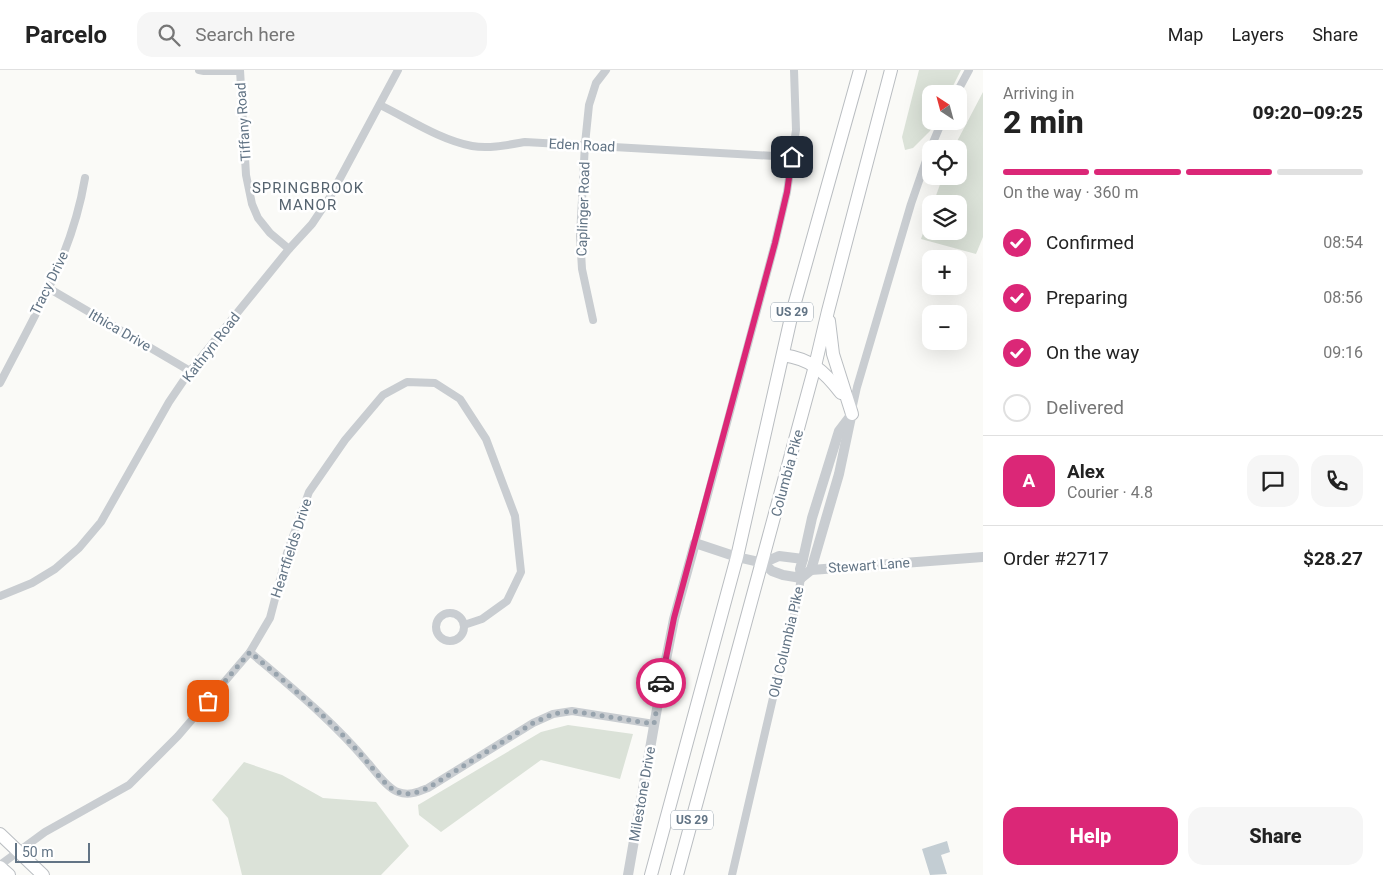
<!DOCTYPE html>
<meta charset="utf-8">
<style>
:root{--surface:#fff;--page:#f6f6f6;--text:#222;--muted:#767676;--line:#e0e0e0;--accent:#db2777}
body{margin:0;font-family:Roboto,sans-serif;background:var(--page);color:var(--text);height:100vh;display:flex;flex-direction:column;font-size:19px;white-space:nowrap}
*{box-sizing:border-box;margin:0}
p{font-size:16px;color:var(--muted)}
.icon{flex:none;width:28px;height:28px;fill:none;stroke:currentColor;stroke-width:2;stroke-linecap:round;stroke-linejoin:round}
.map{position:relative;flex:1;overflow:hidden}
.sheet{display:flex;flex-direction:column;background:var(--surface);width:400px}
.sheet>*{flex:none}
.needle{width:32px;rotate:324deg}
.controls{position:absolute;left:922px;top:15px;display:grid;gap:10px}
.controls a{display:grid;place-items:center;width:45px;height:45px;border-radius:10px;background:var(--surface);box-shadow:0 5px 20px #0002;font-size:25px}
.scale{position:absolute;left:15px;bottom:12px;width:75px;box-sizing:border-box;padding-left:5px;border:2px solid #627485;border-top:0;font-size:14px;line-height:18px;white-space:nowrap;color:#627485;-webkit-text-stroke:4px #fff;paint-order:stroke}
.pin{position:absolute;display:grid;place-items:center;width:42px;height:42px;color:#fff;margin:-21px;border-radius:10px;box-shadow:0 2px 8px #0006}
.courier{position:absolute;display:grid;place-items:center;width:50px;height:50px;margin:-25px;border:4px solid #db2777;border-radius:50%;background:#fff;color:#222;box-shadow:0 1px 6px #0007}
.summary em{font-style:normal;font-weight:800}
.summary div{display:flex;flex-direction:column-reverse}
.summary{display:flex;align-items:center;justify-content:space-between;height:85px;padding:0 20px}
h1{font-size:32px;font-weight:800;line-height:38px}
.bar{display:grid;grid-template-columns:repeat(4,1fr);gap:8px 5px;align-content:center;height:60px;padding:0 20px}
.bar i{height:6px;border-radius:4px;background:var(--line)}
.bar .on{background:var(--accent)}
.bar p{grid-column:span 4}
.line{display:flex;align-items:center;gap:12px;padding:0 20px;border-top:1px solid var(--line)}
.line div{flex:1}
.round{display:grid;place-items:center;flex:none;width:52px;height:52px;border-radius:15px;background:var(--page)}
ol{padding:0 20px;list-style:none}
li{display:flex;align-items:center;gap:15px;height:55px}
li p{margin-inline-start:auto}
li .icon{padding:5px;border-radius:50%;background:var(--accent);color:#fff;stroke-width:4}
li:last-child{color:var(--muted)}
li i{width:28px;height:28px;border:2px solid var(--line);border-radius:50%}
.cta{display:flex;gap:10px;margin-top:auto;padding:10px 20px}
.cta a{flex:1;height:58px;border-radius:15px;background:var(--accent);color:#fff;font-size:20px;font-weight:800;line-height:58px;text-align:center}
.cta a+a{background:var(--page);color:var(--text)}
header{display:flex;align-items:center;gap:30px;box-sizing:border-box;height:70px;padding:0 25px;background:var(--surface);border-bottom:1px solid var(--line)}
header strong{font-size:24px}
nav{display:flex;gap:28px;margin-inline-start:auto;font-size:18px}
.search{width:350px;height:45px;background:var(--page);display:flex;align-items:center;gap:12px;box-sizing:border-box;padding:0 18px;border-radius:15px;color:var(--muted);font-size:19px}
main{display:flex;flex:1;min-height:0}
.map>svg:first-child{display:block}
.green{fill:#dbe2d8}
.water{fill:#c3cdd3}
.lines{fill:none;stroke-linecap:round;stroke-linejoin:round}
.primary-casing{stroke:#babec2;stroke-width:14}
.trunk-casing{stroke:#b9bdc1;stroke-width:14}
.minor{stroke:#c9cdd1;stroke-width:8}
.tertiary{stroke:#c9cdd1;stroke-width:10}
.primary{stroke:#fff;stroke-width:12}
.trunk{stroke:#fff;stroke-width:12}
.done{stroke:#97a3ad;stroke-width:5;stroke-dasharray:0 9}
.route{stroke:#db2777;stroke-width:6}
.labels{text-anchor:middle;stroke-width:5;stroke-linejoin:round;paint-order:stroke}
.shield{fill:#fff;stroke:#919eaa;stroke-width:1}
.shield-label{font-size:12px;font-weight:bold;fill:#627485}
.street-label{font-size:14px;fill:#627485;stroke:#fff}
.neighbourhood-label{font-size:15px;letter-spacing:1px;fill:#55636f;stroke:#fff}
</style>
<header>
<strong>Parcelo</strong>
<div class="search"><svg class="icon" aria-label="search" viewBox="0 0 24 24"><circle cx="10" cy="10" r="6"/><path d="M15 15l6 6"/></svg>Search here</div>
<nav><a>Map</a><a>Layers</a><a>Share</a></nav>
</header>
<main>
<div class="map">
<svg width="983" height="805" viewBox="0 0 983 805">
<rect width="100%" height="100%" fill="#fafaf7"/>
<g class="green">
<polygon points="919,0 961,0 949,24 931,24 931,51 935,51 930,61 913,78 905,80 902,67"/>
<polygon points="983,22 983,167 976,184 921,169 931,140 931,161 959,161 959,134 933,134 943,106 959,106 959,79 953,79"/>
<polygon points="568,655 633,664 620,709 541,690 441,762 419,745 418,735 541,662"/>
<polygon points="244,692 282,705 323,728 376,732 409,776 381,805 242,805 228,748 212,730"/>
</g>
<polygon class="water" points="947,771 950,782 941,785 947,804 930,805 922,779"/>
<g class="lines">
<defs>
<g id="primary">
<polyline points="0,764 43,805"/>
<polyline points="0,797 9,805"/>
</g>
<g id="trunk">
<polyline points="829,251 833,284 852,344"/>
<path d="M783 285C811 289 824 301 841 323"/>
<polyline points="651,805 737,487 792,243 860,0"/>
<polyline points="677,805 815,296 828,241 891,0"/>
</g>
</defs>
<use href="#primary" class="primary-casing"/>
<use href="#trunk" class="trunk-casing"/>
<g class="minor">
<polyline points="199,0 204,1 240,1"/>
<polyline points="240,0 246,105 252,134 258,148 270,163 289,179"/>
<polyline points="956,24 969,0"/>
<path d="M380 35C409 49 440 70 472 76 489 79 508 75 525 72L792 87"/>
<polyline points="50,219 190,301"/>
<polyline points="593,250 582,199 580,166 582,130 585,74 589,35 596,13 606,0"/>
<path d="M0 313C35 244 72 186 85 108"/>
<polyline points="852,340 857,317 911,134 929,82 942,51"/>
<polyline points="695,473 775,173 787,122 796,60 794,0"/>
<polyline points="0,526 32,513 55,499 79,478 101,452 169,332 190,301 289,179 312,154 330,127 398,0"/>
<circle cx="450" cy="557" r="14"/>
<path d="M250 582C291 617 333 651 368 693 376 702 387 718 398 722 409 726 418 722 428 718L533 653 553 644 572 641 654 654"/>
<polyline points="0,795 45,762 129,715 178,666 250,582 270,548 287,483 309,422 345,370 383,325 407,312 435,313 460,329 486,369 515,446 521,502 507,531 482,549 464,555"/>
<polyline points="732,805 779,602 796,537 801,508"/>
</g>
<g class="tertiary">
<polyline points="763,493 779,486 803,489"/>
<polyline points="811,500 839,404 851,347"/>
<polyline points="801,508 800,499 803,489 812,448 839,361 852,344"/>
<polyline points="628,805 662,610 674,549 695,473 737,487 763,493 772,501 783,505 801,508 811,500 983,487"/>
</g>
<use href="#primary" class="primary"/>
<use href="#trunk" class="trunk"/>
</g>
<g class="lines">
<path class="done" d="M208 631 250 582C291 617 333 651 368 693 375 701 388 719 398 722 409 726 418 722 428 718L533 653 553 644 572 641 654 654 661 613"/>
<polyline class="route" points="661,613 674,548 775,173 787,122 792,87"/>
</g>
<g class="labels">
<g class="shield">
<rect x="771" y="232.5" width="42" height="19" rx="4"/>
<rect x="671" y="740.5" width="42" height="19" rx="4"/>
</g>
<g class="shield-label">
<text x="792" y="246">US 29</text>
<text x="692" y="754">US 29</text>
</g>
<g class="street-label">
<text transform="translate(243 52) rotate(-94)" y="5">Tiffany Road</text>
<text transform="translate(582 75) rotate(3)" y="5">Eden Road</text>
<text transform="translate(583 139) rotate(-88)" y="5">Caplinger Road</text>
<text transform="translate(49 213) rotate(-64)" y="5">Tracy Drive</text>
<text transform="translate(120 260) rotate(30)" y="5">Ithica Drive</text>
<text transform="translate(211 277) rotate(-52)" y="5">Kathryn Road</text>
<text transform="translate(787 403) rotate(-75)" y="5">Columbia Pike</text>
<text transform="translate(291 478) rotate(-72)" y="5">Heartfields Drive</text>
<text transform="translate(869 495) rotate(-4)" y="5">Stewart Lane</text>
<text transform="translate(786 572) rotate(-77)" y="5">Old Columbia Pike</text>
<text transform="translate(642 724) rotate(-80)" y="5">Milestone Drive</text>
</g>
<g class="neighbourhood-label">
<text x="308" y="123">SPRINGBROOK<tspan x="308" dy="17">MANOR</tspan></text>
</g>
</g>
</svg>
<div class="controls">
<a><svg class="needle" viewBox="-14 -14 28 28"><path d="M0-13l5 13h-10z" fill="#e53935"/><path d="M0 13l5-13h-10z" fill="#767676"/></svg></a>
<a><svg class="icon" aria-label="locate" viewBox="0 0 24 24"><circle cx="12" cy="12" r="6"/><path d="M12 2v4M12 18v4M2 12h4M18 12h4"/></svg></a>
<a><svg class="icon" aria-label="layers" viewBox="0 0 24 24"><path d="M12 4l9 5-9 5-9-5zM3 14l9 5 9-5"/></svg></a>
<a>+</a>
<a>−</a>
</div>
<div class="scale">50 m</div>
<div class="pin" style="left:208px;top:631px;background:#ea580c"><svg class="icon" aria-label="bag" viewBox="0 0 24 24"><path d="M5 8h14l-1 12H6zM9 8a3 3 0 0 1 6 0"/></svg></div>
<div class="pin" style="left:792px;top:87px;background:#1f2937"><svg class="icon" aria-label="home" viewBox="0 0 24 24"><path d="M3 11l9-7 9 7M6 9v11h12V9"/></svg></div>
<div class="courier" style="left:661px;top:613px"><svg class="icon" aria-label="car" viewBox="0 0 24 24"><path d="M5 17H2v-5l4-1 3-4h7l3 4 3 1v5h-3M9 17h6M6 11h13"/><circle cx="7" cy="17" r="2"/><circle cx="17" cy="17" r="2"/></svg></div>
</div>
<section class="sheet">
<div class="summary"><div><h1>2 min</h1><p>Arriving in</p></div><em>09:20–09:25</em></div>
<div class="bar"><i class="on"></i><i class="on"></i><i class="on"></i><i></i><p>On the way · 360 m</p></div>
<ol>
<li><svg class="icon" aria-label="check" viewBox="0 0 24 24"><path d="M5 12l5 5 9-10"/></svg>Confirmed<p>08:54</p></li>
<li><svg class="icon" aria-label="check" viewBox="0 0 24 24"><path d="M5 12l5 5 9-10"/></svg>Preparing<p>08:56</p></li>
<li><svg class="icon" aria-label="check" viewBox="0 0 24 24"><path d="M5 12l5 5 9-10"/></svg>On the way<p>09:16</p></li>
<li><i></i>Delivered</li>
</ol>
<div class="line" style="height:90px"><b class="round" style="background:var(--accent);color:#fff">A</b><div><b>Alex</b><p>Courier · 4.8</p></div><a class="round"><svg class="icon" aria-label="chat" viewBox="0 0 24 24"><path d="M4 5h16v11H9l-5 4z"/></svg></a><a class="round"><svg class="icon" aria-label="phone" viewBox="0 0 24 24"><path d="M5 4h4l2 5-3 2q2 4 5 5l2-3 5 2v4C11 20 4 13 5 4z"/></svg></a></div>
<div class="line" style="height:65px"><div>Order #2717</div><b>$28.27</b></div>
<div class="cta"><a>Help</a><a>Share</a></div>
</section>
</main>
